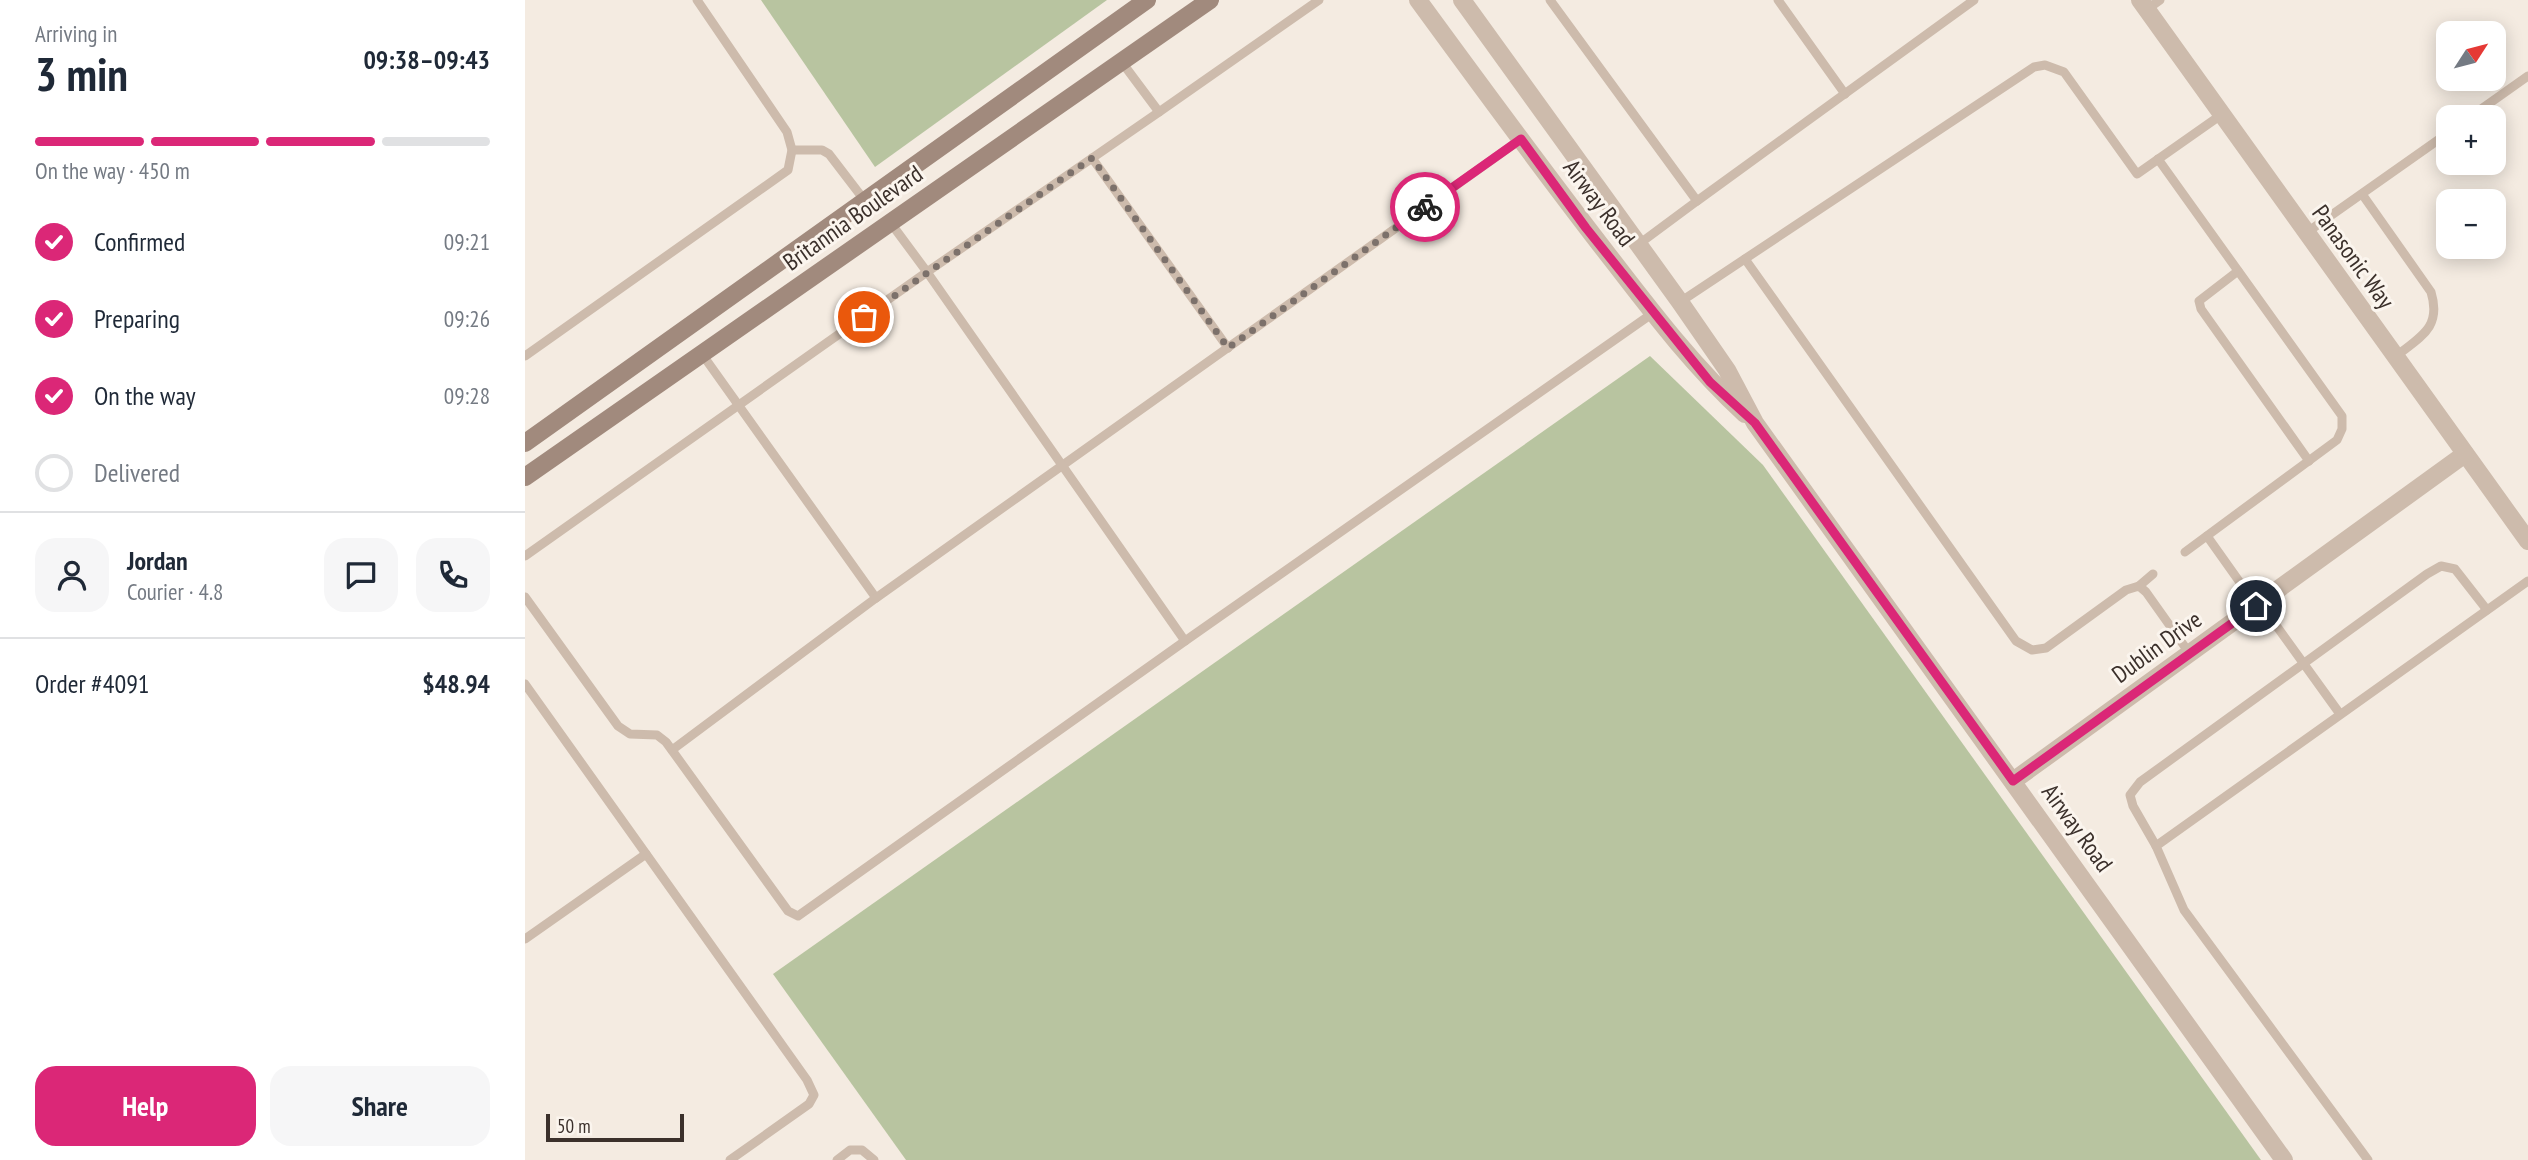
<!DOCTYPE html>
<meta charset="utf-8">
<style>
:root{--surface:#fff;--page:#f6f6f7;--text:#1f2937;--muted:#747a83;--line:#e0e1e3;--accent:#db2777}
body{margin:0;font-family:"PT Sans Narrow",sans-serif;background:var(--page);color:var(--text);height:100vh;display:flex;flex-direction:column;font-size:26px;white-space:nowrap}
*{box-sizing:border-box;margin:0}
p{font-size:23px;color:var(--muted)}
.icon{flex:none;width:38px;height:38px;fill:none;stroke:currentColor;stroke-width:2;stroke-linecap:round;stroke-linejoin:round}
.map{position:relative;flex:1;overflow:hidden}
.drawer{display:flex;flex-direction:column;background:var(--surface);width:525px}
.drawer>*{flex:none}
.needle{width:46px;rotate:54deg}
.fabs{position:absolute;left:1911px;top:21px;display:grid;gap:14px}
.fabs a{display:grid;place-items:center;width:70px;height:70px;border-radius:14px;background:var(--surface);box-shadow:0 4px 18px #0003;font-size:35px}
.scale{position:absolute;left:21px;bottom:18px;width:138px;box-sizing:border-box;padding-left:7px;border:4px solid #3b302b;border-top:0;font-size:19px;line-height:24px;white-space:nowrap;color:#3b302b;-webkit-text-stroke:5px #fbf5ee;paint-order:stroke}
.pin{position:absolute;display:grid;place-items:center;width:60px;height:60px;color:#fff;margin:-30px;border:4px solid #fff;border-radius:50%;box-shadow:0 2px 7px #0007}
.courier{position:absolute;display:grid;place-items:center;width:70px;height:70px;margin:-35px;border:5px solid #db2777;border-radius:50%;background:#fff;color:#222;box-shadow:0 2px 9px #0007}
.summary em{font-style:normal;font-weight:700}
.summary div{display:flex;flex-direction:column-reverse}
.summary{display:flex;align-items:center;justify-content:space-between;height:119px;padding:0 35px}
h1{font-size:46px;font-weight:700;line-height:52px}
.bar{display:grid;grid-template-columns:repeat(4,1fr);gap:10px 7px;align-content:center;height:84px;padding:0 35px}
.bar i{height:9px;border-radius:5px;background:var(--line)}
.bar .selected{background:var(--accent)}
.bar p{grid-column:span 4}
.line{display:flex;align-items:center;gap:18px;padding:0 35px;border-top:2px solid var(--line)}
.line div{flex:1}
.round{display:grid;place-items:center;flex:none;width:74px;height:74px;border-radius:21px;background:var(--page)}
ol{padding:0 35px;list-style:none}
li{display:flex;align-items:center;gap:21px;height:77px}
li p{margin-inline-start:auto}
li .icon{padding:7px;border-radius:50%;background:var(--accent);color:#fff;stroke-width:4}
li:last-child{color:var(--muted)}
li i{width:38px;height:38px;border:4px solid var(--line);border-radius:50%}
.button{display:flex;gap:14px;margin-top:auto;padding:14px 35px}
.button a{flex:1;height:80px;border-radius:21px;background:var(--accent);color:#fff;font-size:28px;font-weight:700;line-height:80px;text-align:center}
.button a+a{background:var(--page);color:var(--text)}
main{display:flex;flex:1;min-height:0}
.map>svg:first-child{display:block}
.green{fill:#b8c4a0}
.lines{fill:none;stroke-linecap:round;stroke-linejoin:round}
.service{stroke:#cdbbac;stroke-width:9}
.minor{stroke:#cdbbac;stroke-width:18}
.tertiary{stroke:#cdbbac;stroke-width:18}
.secondary{stroke:#a18a7d;stroke-width:18}
.done{stroke:#7c716b;stroke-width:7;stroke-dasharray:0 12.6}
.route{stroke:#db2777;stroke-width:9}
.labels{text-anchor:middle;stroke-width:6;stroke-linejoin:round;paint-order:stroke}
.street-label{font-size:24px;fill:#3b302b;stroke:#fbf5ee}
</style>
<main>
<section class="drawer">
<div class="summary"><div><h1>3 min</h1><p>Arriving in</p></div><em>09:38–09:43</em></div>
<div class="bar"><i class="selected"></i><i class="selected"></i><i class="selected"></i><i></i><p>On the way · 450 m</p></div>
<ol>
<li><svg class="icon" aria-label="check" viewBox="0 0 24 24"><path d="M5 12l5 5 9-10"/></svg>Confirmed<p>09:21</p></li>
<li><svg class="icon" aria-label="check" viewBox="0 0 24 24"><path d="M5 12l5 5 9-10"/></svg>Preparing<p>09:26</p></li>
<li><svg class="icon" aria-label="check" viewBox="0 0 24 24"><path d="M5 12l5 5 9-10"/></svg>On the way<p>09:28</p></li>
<li><i></i>Delivered</li>
</ol>
<div class="line" style="height:126px"><a class="round"><svg class="icon" aria-label="person" viewBox="0 0 24 24"><circle cx="12" cy="8" r="4"/><path d="M4 21q1-7 8-7t8 7"/></svg></a><div><b>Jordan</b><p>Courier · 4.8</p></div><a class="round"><svg class="icon" aria-label="chat" viewBox="0 0 24 24"><path d="M4 5h16v11H9l-5 4z"/></svg></a><a class="round"><svg class="icon" aria-label="phone" viewBox="0 0 24 24"><path d="M5 4h4l2 5-3 2q2 4 5 5l2-3 5 2v4C11 20 4 13 5 4z"/></svg></a></div>
<div class="line" style="height:91px"><div>Order #4091</div><b>$48.94</b></div>
<div class="button"><a>Help</a><a>Share</a></div>
</section>
<div class="map">
<svg width="2003" height="1160" viewBox="0 0 2003 1160">
<rect width="100%" height="100%" fill="#f4ebe1"/>
<g class="green">
<polygon points="236,0 582,0 350,167"/>
<polygon points="1125,356 1238,465 1736,1160 381,1160 248,974"/>
</g>
<g class="lines">
<g class="service">
<polyline points="1025,0 1172,201 1114,244"/>
<polyline points="1253,0 1320,94"/>
<polyline points="1621,10 1635,0"/>
<polyline points="596,61 634,112 794,0"/>
<polyline points="1945,117 2003,76"/>
<polyline points="267,150 297,150 304,154 340,201"/>
<polyline points="567,158 703,348"/>
<polyline points="1633,159 1817,416 1817,429 1812,440 1660,552"/>
<path d="M1837 194 1906 292C1917 328 1895 337 1870 357"/>
<polyline points="1172,201 1449,0"/>
<polyline points="365,222 402,272 634,112"/>
<polyline points="1781,233 1923,133"/>
<polyline points="1220,259 1491,641 1507,650 1521,648 1601,590 1614,586 1621,592 1665,654"/>
<polyline points="1713,271 1674,301 1676,309 1784,461"/>
<polyline points="1155,302 1509,67 1520,65 1539,72 1612,174 1696,115"/>
<polyline points="177,354 351,598 996,139"/>
<polyline points="0,356 263,170 267,150 262,132 172,0"/>
<polyline points="1682,536 1731,605"/>
<polyline points="0,556 402,272 660,641 1128,313"/>
<polyline points="1614,586 1628,574"/>
<polyline points="0,597 93,726 105,734 132,735 141,742 263,911 273,916 660,641"/>
<polyline points="1735,603 1815,714"/>
<polyline points="0,684 282,1080 289,1095 284,1104 205,1160"/>
<polyline points="147,750 351,598"/>
<polyline points="1631,846 1608,806 1605,795 1615,782 1902,574 1916,566 1930,569 1962,610"/>
<polyline points="0,939 121,854"/>
<polyline points="312,1160 325,1150 337,1150 349,1160"/>
<polyline points="1843,1160 1659,910 1631,846 2003,581"/>
</g>
<g class="minor">
<polyline points="1615,0 2003,541"/>
<polyline points="1488,781 1940,454"/>
</g>
<g class="tertiary">
<path d="M893 0C958 89 1023 178 1091 265 1131 317 1171 369 1220 414"/>
<polyline points="937,0 1155,302 1202,370 1230,423 1759,1160"/>
</g>
<g class="secondary">
<polyline points="0,443 622,0"/>
<polyline points="0,477 685,0"/>
</g>
</g>
<g class="lines">
<polyline class="done" points="339,317 567,158 703,348 900,207"/>
<polyline class="route" points="900,207 996,139 1061,228 1185,382 1230,423 1488,781 1731,606"/>
</g>
<g class="labels">
<g class="street-label">
<text transform="translate(1074 203) rotate(53)" y="8">Airway Road</text>
<text transform="translate(328 218) rotate(-35)" y="8">Britannia Boulevard</text>
<text transform="translate(1828 257) rotate(54)" y="8">Panasonic Way</text>
<text transform="translate(1632 647) rotate(-36)" y="8">Dublin Drive</text>
<text transform="translate(1552 828) rotate(54)" y="8">Airway Road</text>
</g>
</g>
</svg>
<div class="fabs">
<a><svg class="needle" viewBox="-14 -14 28 28"><path d="M0-13l5 13h-10z" fill="#e53935"/><path d="M0 13l5-13h-10z" fill="#747a83"/></svg></a>
<a>+</a>
<a>−</a>
</div>
<div class="scale">50 m</div>
<div class="pin" style="left:339px;top:317px;background:#ea580c"><svg class="icon" aria-label="bag" viewBox="0 0 24 24"><path d="M5 8h14l-1 12H6zM9 8a3 3 0 0 1 6 0"/></svg></div>
<div class="pin" style="left:1731px;top:606px;background:#1f2937"><svg class="icon" aria-label="home" viewBox="0 0 24 24"><path d="M3 11l9-7 9 7M6 9v11h12V9"/></svg></div>
<div class="courier" style="left:900px;top:207px"><svg class="icon" aria-label="bike" viewBox="0 0 24 24"><circle cx="6" cy="16" r="4"/><circle cx="18" cy="16" r="4"/><path d="M6 16l4-8h5l3 8M10 8l3 8H6M13 5h3"/></svg></div>
</div>
</main>
